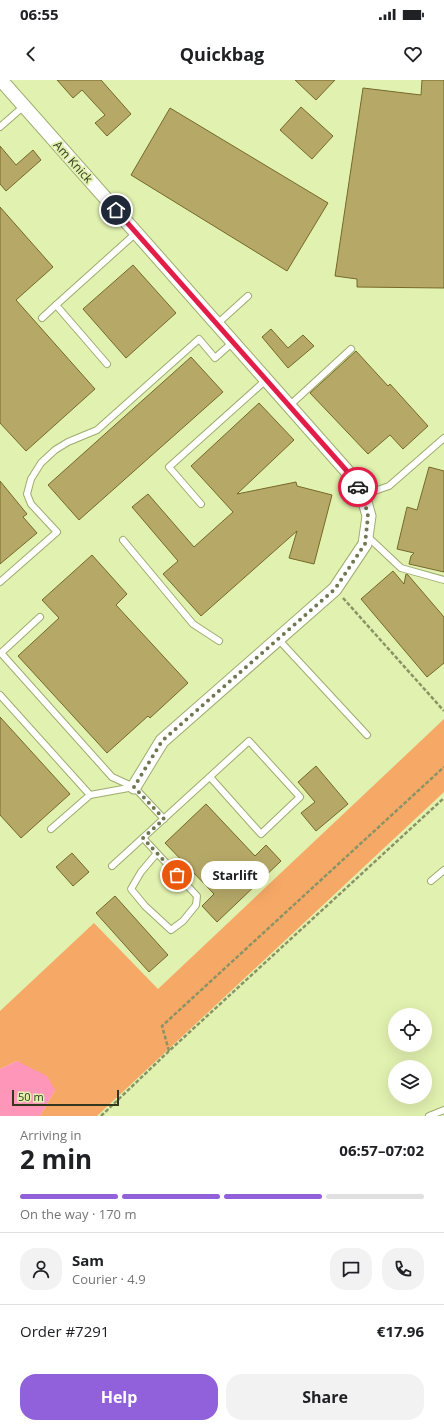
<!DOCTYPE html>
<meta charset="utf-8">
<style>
:root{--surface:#fff;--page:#f2f2f2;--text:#202124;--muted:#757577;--line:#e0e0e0;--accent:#9061db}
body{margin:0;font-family:"Open Sans",sans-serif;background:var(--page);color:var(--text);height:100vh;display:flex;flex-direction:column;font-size:15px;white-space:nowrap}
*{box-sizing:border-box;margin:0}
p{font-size:13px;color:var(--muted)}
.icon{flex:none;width:22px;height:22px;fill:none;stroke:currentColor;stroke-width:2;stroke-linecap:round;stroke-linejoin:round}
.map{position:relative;height:1036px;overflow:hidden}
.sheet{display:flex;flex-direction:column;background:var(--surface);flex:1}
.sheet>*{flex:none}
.fabs{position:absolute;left:388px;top:928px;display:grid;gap:8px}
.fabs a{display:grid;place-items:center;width:44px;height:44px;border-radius:50%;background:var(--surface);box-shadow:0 4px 16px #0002;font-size:20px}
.scale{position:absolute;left:12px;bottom:10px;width:107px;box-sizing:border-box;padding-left:4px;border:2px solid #32371d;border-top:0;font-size:11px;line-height:14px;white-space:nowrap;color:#32371d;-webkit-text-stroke:3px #e1f1af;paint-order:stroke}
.pin{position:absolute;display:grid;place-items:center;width:34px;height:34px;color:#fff;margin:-17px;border:2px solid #fff;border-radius:50%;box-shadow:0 1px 4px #0007}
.courier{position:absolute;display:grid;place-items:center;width:40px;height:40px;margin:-20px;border:3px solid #e11d48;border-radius:50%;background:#fff;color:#222;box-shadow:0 1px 5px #0007}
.bubble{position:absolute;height:28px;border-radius:14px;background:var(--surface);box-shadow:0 4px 16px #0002;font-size:13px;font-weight:700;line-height:28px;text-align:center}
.headline em{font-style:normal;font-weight:700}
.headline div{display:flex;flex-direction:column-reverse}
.headline{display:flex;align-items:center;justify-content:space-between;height:68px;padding:0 20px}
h1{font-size:26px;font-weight:700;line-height:30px}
.bar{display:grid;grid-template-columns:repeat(4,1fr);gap:6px 4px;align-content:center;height:48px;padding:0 20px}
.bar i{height:5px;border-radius:3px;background:var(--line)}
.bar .selected{background:var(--accent)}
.bar p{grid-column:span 4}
.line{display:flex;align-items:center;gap:10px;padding:0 20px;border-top:1px solid var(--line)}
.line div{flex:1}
.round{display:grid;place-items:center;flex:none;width:42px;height:42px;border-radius:16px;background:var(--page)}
.cta{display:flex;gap:8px;margin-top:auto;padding:8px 20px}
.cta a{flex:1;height:46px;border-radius:16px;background:var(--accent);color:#fff;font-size:16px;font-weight:700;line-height:46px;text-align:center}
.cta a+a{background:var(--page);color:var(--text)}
.status{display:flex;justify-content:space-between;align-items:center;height:28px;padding:0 20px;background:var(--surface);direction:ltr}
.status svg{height:11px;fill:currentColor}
header{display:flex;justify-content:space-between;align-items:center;height:52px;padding:0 20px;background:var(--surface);font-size:18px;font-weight:700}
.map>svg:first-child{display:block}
.green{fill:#f6a867}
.water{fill:#fe96b9}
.building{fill:#b6a968;stroke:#756928}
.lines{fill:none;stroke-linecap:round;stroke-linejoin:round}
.service-casing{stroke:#9eac6e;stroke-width:8}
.minor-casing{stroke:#9eac6e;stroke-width:15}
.path{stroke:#899466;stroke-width:2.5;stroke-dasharray:4 2;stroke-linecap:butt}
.service{stroke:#fff;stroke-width:6}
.minor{stroke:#fff;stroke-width:13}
.done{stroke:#6f7850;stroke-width:4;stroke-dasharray:0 7.2}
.route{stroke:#e11d48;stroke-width:5}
.labels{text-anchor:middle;stroke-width:4;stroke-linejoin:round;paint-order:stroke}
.street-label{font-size:12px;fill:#32371d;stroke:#e1f1af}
</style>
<div class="status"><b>06:55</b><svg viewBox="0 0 49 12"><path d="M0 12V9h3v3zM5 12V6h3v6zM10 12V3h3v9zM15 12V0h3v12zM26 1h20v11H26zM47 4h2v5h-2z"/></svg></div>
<header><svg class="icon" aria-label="back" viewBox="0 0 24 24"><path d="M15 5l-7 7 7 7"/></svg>Quickbag<svg class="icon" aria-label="heart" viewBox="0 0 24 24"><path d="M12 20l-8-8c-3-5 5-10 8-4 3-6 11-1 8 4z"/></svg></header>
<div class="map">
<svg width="444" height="1036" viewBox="0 0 444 1036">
<rect width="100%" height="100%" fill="#e1f1af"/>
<polygon class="green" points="444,639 444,712 97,1036 40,1036 55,1010 17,981 0,989 0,931 94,843 158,909"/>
<polygon class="water" points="17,981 47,996 55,1010 40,1036 0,1036 0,989"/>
<g class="building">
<polygon points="57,0 101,0 131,34 107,56 95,43 105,35 82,10 73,18"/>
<polygon points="295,0 335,0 316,20"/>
<polygon points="422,0 444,0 444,208 357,207 357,199 335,196 363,8 421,15"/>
<polygon points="301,27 333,56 312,79 280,50"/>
<polygon points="170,28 328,123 287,191 131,95"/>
<polygon points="0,66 16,85 33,70 41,80 6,111 0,104"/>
<polygon points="0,127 53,187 16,220 95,309 26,371 0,343"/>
<polygon points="133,185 176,233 126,278 83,229"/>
<polygon points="271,249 288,268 303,255 314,266 288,288 262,257"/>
<polygon points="356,271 388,306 390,304 428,346 403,369 390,355 368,374 310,313"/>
<polygon points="191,277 223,312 79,440 48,405"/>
<polygon points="259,323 294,360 237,414 296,402 297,406 332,415 314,484 289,478 297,451 201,536 163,494 178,481 132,427 148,414 194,467 233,432 191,386"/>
<polygon points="429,387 444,391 444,492 409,484 411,476 414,473 397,469 407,427 417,430"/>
<polygon points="0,401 27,434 23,437 37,453 0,484"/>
<polygon points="92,475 127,514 116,525 188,603 150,638 148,636 107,673 18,576 59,538 42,520"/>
<polygon points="393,491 404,504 406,494 408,495 444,537 444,583 427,597 361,519"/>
<polygon points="0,637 70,714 21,758 0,735"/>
<polygon points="316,686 348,724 316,751 301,733 315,722 298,702"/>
<polygon points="206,724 255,776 266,765 281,781 217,842 202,826 214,814 165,763"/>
<polygon points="72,773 89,792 73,806 56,787"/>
<polygon points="115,816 168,875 149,892 96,833"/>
</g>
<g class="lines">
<defs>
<g id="service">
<polyline points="0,47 24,26"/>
<polyline points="42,238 56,225"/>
<polyline points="217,244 248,216"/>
<polyline points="107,284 56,225 136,153"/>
<polyline points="289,326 351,269"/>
<polyline points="363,415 389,406 444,358"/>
<polyline points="201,424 169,387 266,300"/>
<polyline points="367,456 401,488 444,500"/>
<polyline points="123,460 193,544 219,561"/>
<polyline points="0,502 57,452 31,424 27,414 31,399 41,383 55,370 68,362 97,350 199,259 215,278 233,262"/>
<polyline points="40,537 1,573 112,697 134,707 164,739"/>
<polyline points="278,559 367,655"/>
<polyline points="0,615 90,715 134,707"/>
<polyline points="51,749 90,715"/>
<polyline points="143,758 197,816 196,825 183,841 171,850 145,826 131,809 141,792 157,773"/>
<polyline points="112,786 249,661 300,717 261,754 210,697"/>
<polyline points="431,801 444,790"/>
<polyline points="429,1036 444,1030"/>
</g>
<polyline id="minor" points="1,0 346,390 363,415 369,436 365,464 335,509 162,661 134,707"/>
</defs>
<use href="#service" class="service-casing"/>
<use href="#minor" class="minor-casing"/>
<g class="path">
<polyline points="343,518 444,631"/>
<polyline points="169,971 162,946 444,687"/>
<polyline points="101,1036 169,971 444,718"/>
</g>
<use href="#service" class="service"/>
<use href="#minor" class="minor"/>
</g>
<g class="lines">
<polyline class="done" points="177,795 143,758 164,739 134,707 162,661 335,509 365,464 368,436 363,415 358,407"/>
<polyline class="route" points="116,130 346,390 358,407"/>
</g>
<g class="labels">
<g class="street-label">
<text transform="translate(73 82) rotate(48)" y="4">Am Knick</text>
</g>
</g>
</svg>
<div class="fabs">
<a><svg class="icon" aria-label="locate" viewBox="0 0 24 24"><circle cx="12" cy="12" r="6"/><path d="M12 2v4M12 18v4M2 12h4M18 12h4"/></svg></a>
<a><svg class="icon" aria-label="layers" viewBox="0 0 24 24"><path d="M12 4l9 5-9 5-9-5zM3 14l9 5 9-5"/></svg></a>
</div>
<div class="scale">50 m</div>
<div class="pin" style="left:177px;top:795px;background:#ea580c"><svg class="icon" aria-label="bag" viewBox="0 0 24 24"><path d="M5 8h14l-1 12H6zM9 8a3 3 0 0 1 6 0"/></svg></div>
<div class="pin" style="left:116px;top:130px;background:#1f2937"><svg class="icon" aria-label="home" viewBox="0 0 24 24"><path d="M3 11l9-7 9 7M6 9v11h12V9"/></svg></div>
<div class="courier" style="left:358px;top:407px"><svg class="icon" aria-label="car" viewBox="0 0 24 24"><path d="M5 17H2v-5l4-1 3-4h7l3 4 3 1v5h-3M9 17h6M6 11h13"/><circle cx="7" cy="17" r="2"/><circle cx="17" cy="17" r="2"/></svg></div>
<div class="bubble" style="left:201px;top:781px;width:68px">Starlift</div>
</div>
<section class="sheet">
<div class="headline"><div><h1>2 min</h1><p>Arriving in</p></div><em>06:57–07:02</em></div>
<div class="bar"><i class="selected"></i><i class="selected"></i><i class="selected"></i><i></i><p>On the way · 170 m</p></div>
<div class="line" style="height:72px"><a class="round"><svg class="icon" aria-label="person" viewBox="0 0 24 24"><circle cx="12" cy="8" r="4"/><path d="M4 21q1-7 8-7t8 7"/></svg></a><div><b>Sam</b><p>Courier · 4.9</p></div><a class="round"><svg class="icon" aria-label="chat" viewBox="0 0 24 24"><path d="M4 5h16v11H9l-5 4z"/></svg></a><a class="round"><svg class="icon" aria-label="phone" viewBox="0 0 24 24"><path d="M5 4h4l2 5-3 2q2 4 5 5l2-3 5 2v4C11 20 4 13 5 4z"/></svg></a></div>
<div class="line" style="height:52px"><div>Order #7291</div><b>€17.96</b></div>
<div class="cta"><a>Help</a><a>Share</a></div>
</section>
